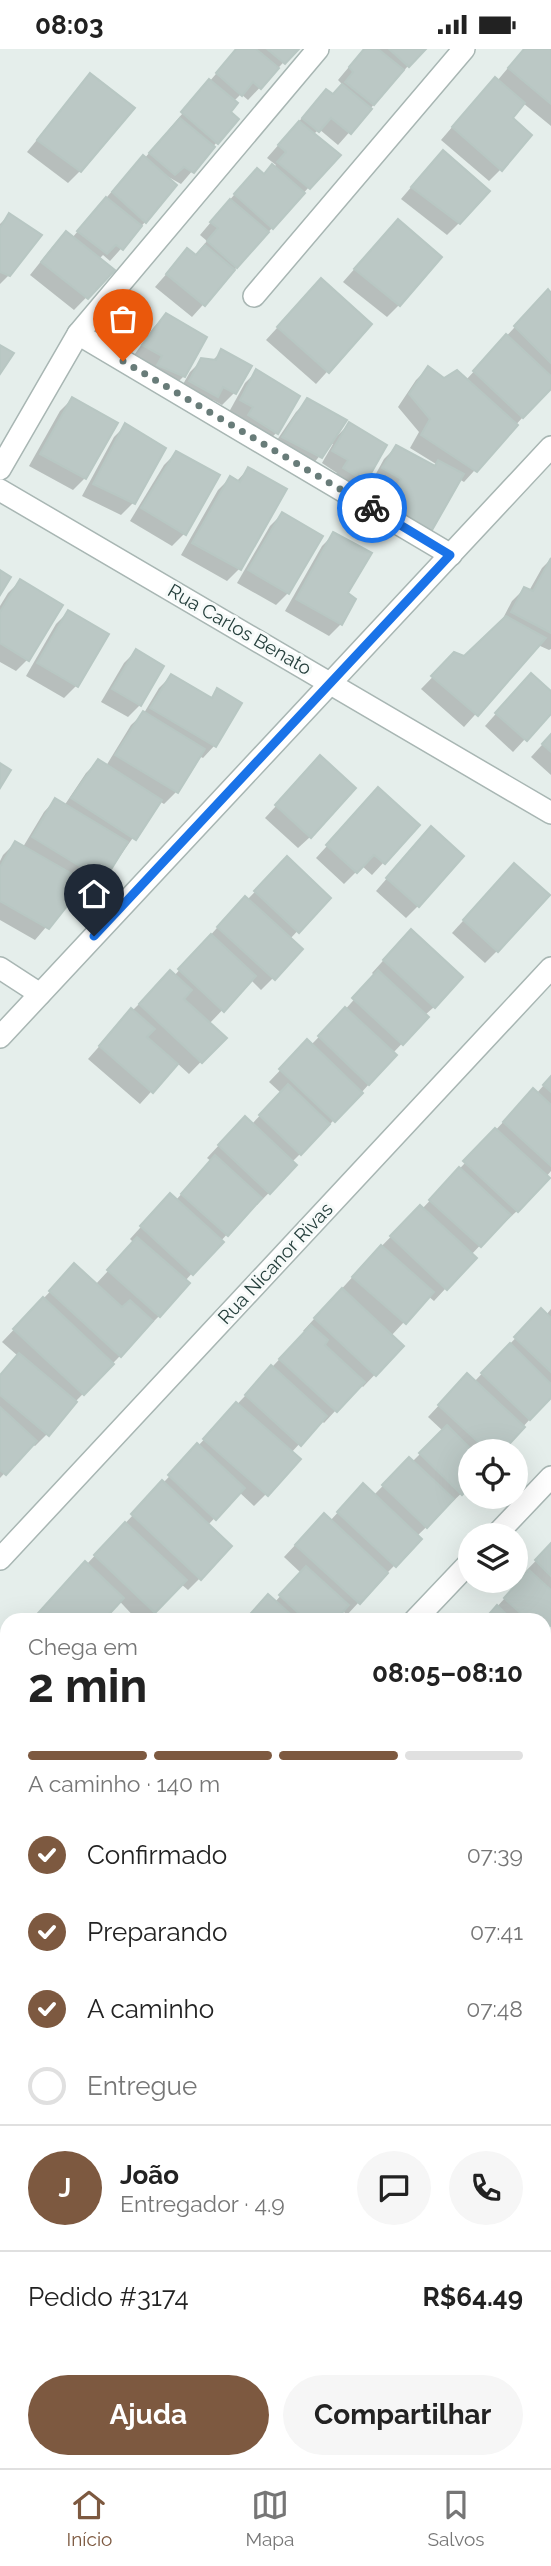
<!DOCTYPE html>
<html lang="pt">
<meta charset="utf-8">
<style>
:root{--surface:#fff;--page:#f6f6f6;--text:#222;--muted:#767676;--line:#e0e0e0;--accent:#7d5940}
body{margin:0;font-family:Raleway,sans-serif;background:var(--page);color:var(--text);height:100vh;display:flex;flex-direction:column;font-size:26px;white-space:nowrap}
*{box-sizing:border-box;margin:0}
p{font-size:23px;color:var(--muted)}
.icon{flex:none;width:38px;height:38px;fill:none;stroke:currentColor;stroke-width:2;stroke-linecap:round;stroke-linejoin:round}
.map{position:relative;flex:1;overflow:hidden}
.sheet{position:absolute;left:0px;top:1564px;width:551px;height:856px;display:flex;flex-direction:column;background:var(--surface);border-radius:21px 21px 0 0;box-shadow:0 7px 28px #0002}
.sheet>*{flex:none}
.controls{position:absolute;left:458px;top:1390px;display:grid;gap:14px}
.controls a{display:grid;place-items:center;width:70px;height:70px;border-radius:50%;background:var(--surface);box-shadow:0 7px 28px #0002;font-size:35px}
.pin{position:absolute;display:grid;place-items:center;width:60px;height:60px;color:#fff;margin:-72px -30px;border-radius:50% 50% 50% 0;rotate:-45deg;box-shadow:0 0 7px #0007}
.pin .icon{rotate:45deg}
.courier{position:absolute;display:grid;place-items:center;width:70px;height:70px;margin:-35px;border:5px solid #1a73e8;border-radius:50%;background:#fff;color:#222;box-shadow:0 2px 9px #0007}
.headline em{font-style:normal;font-weight:700}
.headline div{display:flex;flex-direction:column-reverse}
.headline{display:flex;align-items:center;justify-content:space-between;height:119px;padding:0 28px}
h1{font-size:46px;font-weight:700;line-height:52px}
.bar{display:grid;grid-template-columns:repeat(4,1fr);gap:10px 7px;align-content:center;height:84px;padding:0 28px}
.bar i{height:9px;border-radius:5px;background:var(--line)}
.bar .on{background:var(--accent)}
.bar p{grid-column:span 4}
.line{display:flex;align-items:center;gap:18px;padding:0 28px;border-top:2px solid var(--line)}
.line div{flex:1}
.round{display:grid;place-items:center;flex:none;width:74px;height:74px;border-radius:37px;background:var(--page)}
ol{padding:0 28px;list-style:none}
li{display:flex;align-items:center;gap:21px;height:77px}
li p{margin-inline-start:auto}
li .icon{padding:7px;border-radius:50%;background:var(--accent);color:#fff;stroke-width:4}
li:last-child{color:var(--muted)}
li i{width:38px;height:38px;border:4px solid var(--line);border-radius:50%}
.action{display:flex;gap:14px;margin-top:auto;padding:14px 28px}
.action a{flex:1;height:80px;border-radius:42px;background:var(--accent);color:#fff;font-size:28px;font-weight:700;line-height:80px;text-align:center}
.action a+a{background:var(--page);color:var(--text)}
.status{display:flex;justify-content:space-between;align-items:center;height:49px;padding:0 35px;background:var(--surface);direction:ltr}
.status svg{height:19px;fill:currentColor}
.tab-bar{display:flex;justify-content:space-around;align-items:center;height:98px;border-top:2px solid var(--line);background:var(--surface);font-size:19px;color:var(--muted)}
.tab-bar a{display:grid;justify-items:center;gap:4px}
.tab-bar .on{color:var(--accent)}
.map>svg:first-child{display:block}
.park{fill:url(#park-dots)}
.shadow{fill:#0003}
.building{fill:#bbc8c5;stroke:#b8c7c3;stroke-width:2}
.lines{fill:none;stroke-linecap:round;stroke-linejoin:round}
.minor-casing{stroke:#a8b6b3;stroke-width:24}
.minor{stroke:#fff;stroke-width:21}
.done{stroke:#687c79;stroke-width:7;stroke-dasharray:0 12.6}
.route{stroke:#1a73e8;stroke-width:9}
.labels{text-anchor:middle;stroke-width:6;stroke-linejoin:round;paint-order:stroke}
.street-label{font-size:19px;fill:#253f3c;stroke:#f6faf9}
</style>
<div class="status"><b>08:03</b><svg viewBox="0 0 49 12"><path d="M0 12V9h3v3zM5 12V6h3v6zM10 12V3h3v9zM15 12V0h3v12zM26 1h20v11H26zM47 4h2v5h-2z"/></svg></div>
<div class="map">
<svg width="551" height="2419" viewBox="0 0 551 2419">
<defs>
<pattern id="park-dots" width="8" height="8" patternUnits="userSpaceOnUse" patternTransform="scale(1.75)"><rect width="8" height="8" fill="#bfdecd"/><path d="M2 2h.1M6 6h.1" fill="none" stroke="#a4c0b1" stroke-width="1.8" stroke-linecap="round"/></pattern>
</defs>
<rect width="100%" height="100%" fill="#e5eeeb"/>
<polygon class="park" points="0,1684 7,1690 7,1871 0,1868"/>
<g class="shadow">
<polygon points="237,0 296,0 248,51 241,45 233,53 217,93 181,135 165,126 145,173 110,212 103,206 99,210 113,221 74,261 30,226 54,196 66,184 72,189 131,120 144,110"/>
<polygon points="364,0 423,0 338,96 319,80 313,86 309,138 192,268 155,238 176,214 194,207 207,192 200,186 245,133 263,127 276,116 267,109 315,54 332,47 343,36 338,31"/>
<polygon points="524,0 551,0 551,77 523,54 510,69 501,120 489,132 441,91 483,42 497,32"/>
<polygon points="90,26 80,122 68,134 27,103"/>
<polygon points="431,115 459,174 447,186 401,150"/>
<polygon points="9,166 9,226 0,235 0,175"/>
<polygon points="386,184 399,256 387,268 343,233"/>
<polygon points="309,244 370,275 316,335 266,291"/>
<polygon points="551,246 551,337 464,433 459,430 376,469 391,442 372,432 384,410 396,398 433,419 436,415 410,399 419,383 398,358 416,331 428,319 444,331 466,331 536,255"/>
<polygon points="166,266 184,327 172,339 132,309 154,278"/>
<polygon points="222,302 234,344 222,356 213,351 205,359 178,344 190,323 202,311 212,312"/>
<polygon points="257,322 276,384 265,396 229,363 245,334"/>
<polygon points="72,350 85,429 73,441 29,417 60,362"/>
<polygon points="308,351 334,390 349,375 364,432 352,444 332,432 337,424 322,414 333,395 330,394 309,420 271,400 296,363"/>
<polygon points="126,376 133,454 121,466 82,447 114,388"/>
<polygon points="176,404 218,427 184,485 172,497 130,472 164,416"/>
<polygon points="248,420 284,441 239,520 227,532 181,506 218,441 230,429 236,433"/>
<polygon points="282,465 288,544 276,556 237,534 270,477"/>
<polygon points="334,485 346,544 341,575 329,587 285,562 322,497"/>
<polygon points="551,510 551,600 549,601 538,596 464,678 421,640 455,605 464,609 500,575 512,552 524,540 529,542 542,519"/>
<polygon points="20,532 28,610 16,622 0,613 0,557 8,544"/>
<polygon points="68,563 107,585 76,637 64,649 26,627 56,575"/>
<polygon points="136,602 140,656 128,668 101,653 124,614"/>
<polygon points="171,627 209,650 218,642 214,697 203,709 199,707 176,743 164,755 159,752 103,831 91,843 81,837 35,891 0,871 0,812 3,806 15,794 23,798 44,763 55,751 64,757 86,724 98,712 106,717 131,676 144,664 159,639"/>
<polygon points="519,639 551,645 551,662 513,703 485,677"/>
<polygon points="551,686 551,726 531,708"/>
<polygon points="309,721 310,788 298,799 265,769"/>
<polygon points="367,753 418,776 372,826 362,817 344,835 316,809"/>
<polygon points="419,792 418,857 406,869 376,842"/>
<polygon points="275,822 328,849 290,890 273,929 261,941 251,931 209,975 224,989 189,1025 177,1014 140,1055 88,1010 120,974 158,936 174,927 233,861 247,851"/>
<polygon points="503,828 497,902 485,914 452,884"/>
<polygon points="399,894 434,958 425,966 427,968 393,1004 395,1006 361,1044 291,1114 295,1117 257,1156 255,1154 185,1232 187,1235 159,1267 76,1352 47,1385 35,1397 32,1395 0,1429 0,1327 18,1307 2,1293 63,1229 95,1236 134,1194 130,1190 159,1158 176,1151 211,1112 207,1109 233,1081 251,1076 281,1044 269,1033 307,993 311,996 343,963 375,927 372,924"/>
<polygon points="551,1028 551,1122 517,1162 505,1173 503,1172 471,1206 474,1209 445,1240 434,1252 428,1247 391,1287 402,1297 363,1338 360,1335 324,1374 321,1371 291,1404 266,1445 254,1457 239,1443 208,1476 200,1529 188,1541 181,1535 146,1572 138,1572 86,1516 305,1283 303,1282 369,1210 420,1158 422,1160 521,1054 536,1045"/>
<polygon points="551,1260 551,1347 501,1402 471,1402 471,1435 417,1487 420,1490 358,1554 347,1566 342,1561 332,1572 245,1572 275,1553 301,1524 284,1508 312,1478 330,1472 351,1449 373,1447 409,1410 412,1413 443,1382 428,1368 455,1339 474,1333 541,1262 546,1266"/>
<polygon points="551,1496 551,1573 484,1572 526,1526 524,1524"/>
<polygon points="551,1685 551,1757 544,1764 544,1692"/>
<polygon points="551,1878 551,1960 549,1962 544,1957 544,1885"/>
<polygon points="0,1945 7,1948 7,2000 0,1997"/>
<polygon points="7,2029 7,2044 2,2041"/>
<polygon points="0,2297 7,2301 7,2372 0,2370"/>
<polygon points="7,2398 7,2413 54,2413 50,2419 12,2419 0,2410"/>
<polygon points="219,2413 276,2413 269,2419 225,2419"/>
<polygon points="378,2413 508,2413 502,2419 383,2419"/>
</g>
<g class="building">
<polygon points="236,0 256,0 279,19 261,40 253,33 242,47 216,24"/>
<polygon points="267,0 299,0 285,15"/>
<polygon points="364,0 378,0 404,21 374,56 345,33 353,23 349,18"/>
<polygon points="389,0 426,0 409,18"/>
<polygon points="524,0 551,0 551,55 508,19"/>
<polygon points="90,24 135,59 81,123 37,91"/>
<polygon points="495,28 525,54 513,69 532,86 502,122 452,78"/>
<polygon points="209,30 238,54 231,63 239,70 218,95 181,63"/>
<polygon points="342,35 372,60 351,85 331,69 319,83 302,69 326,40 333,45"/>
<polygon points="180,69 215,98 194,124 184,118 175,126 149,104"/>
<polygon points="299,72 341,106 310,140 277,113 286,103 278,96"/>
<polygon points="443,101 490,142 460,175 411,138"/>
<polygon points="143,106 177,136 146,174 112,143"/>
<polygon points="272,115 305,144 273,180 234,145 257,119 264,125"/>
<polygon points="106,148 142,177 123,201 116,196 107,205 77,182"/>
<polygon points="230,150 269,183 237,219 207,192 218,179 210,173"/>
<polygon points="9,164 42,186 10,227 0,223 0,179"/>
<polygon points="398,170 442,208 400,257 354,220"/>
<polygon points="66,182 115,221 88,250 41,213"/>
<polygon points="205,196 235,221 205,257 166,225 187,199 196,206"/>
<polygon points="321,229 372,275 329,324 277,278"/>
<polygon points="548,240 551,244 551,314 514,277"/>
<polygon points="166,264 207,288 185,328 157,316 162,307 142,296"/>
<polygon points="506,285 551,327 551,340 523,369 473,322"/>
<polygon points="0,296 14,304 0,325"/>
<polygon points="221,300 252,317 236,345 223,338 218,348 189,332 201,309 216,311"/>
<polygon points="428,317 444,329 457,321 518,376 477,423 421,386 430,370 409,345"/>
<polygon points="256,320 300,347 278,385 248,366 253,358 240,351"/>
<polygon points="72,348 118,374 86,430 40,405"/>
<polygon points="307,349 347,371 322,409 282,388"/>
<polygon points="349,373 387,396 366,433 343,419 348,411 332,402"/>
<polygon points="125,374 166,399 135,455 93,435"/>
<polygon points="396,396 435,417 438,411 464,425 431,483 386,457 401,430 382,419"/>
<polygon points="176,402 220,426 186,486 141,459"/>
<polygon points="248,418 287,440 241,521 192,494 230,427 240,433"/>
<polygon points="282,463 323,487 289,545 248,521"/>
<polygon points="333,483 372,504 348,544 356,550 342,576 296,550"/>
<polygon points="551,509 551,584 511,563 524,538 533,542"/>
<polygon points="0,521 11,528 0,546"/>
<polygon points="20,530 63,556 29,612 0,594 0,563"/>
<polygon points="68,561 109,585 78,638 37,614"/>
<polygon points="506,567 546,589 478,667 431,627 454,603 464,607"/>
<polygon points="136,600 164,617 141,657 112,640"/>
<polygon points="531,624 551,642 551,665 527,692 495,664"/>
<polygon points="171,625 212,649 217,639 242,654 216,698 150,659"/>
<polygon points="143,662 205,700 178,744 115,706"/>
<polygon points="551,685 551,703 542,695"/>
<polygon points="320,706 356,739 311,789 275,756"/>
<polygon points="98,710 162,751 136,791 71,749"/>
<polygon points="0,714 11,721 0,739"/>
<polygon points="378,738 420,776 385,815 374,806 357,824 326,796"/>
<polygon points="55,749 128,793 104,832 32,788"/>
<polygon points="431,777 464,807 419,858 386,829"/>
<polygon points="15,792 86,833 49,880 0,852 0,818"/>
<polygon points="287,807 331,849 299,884 254,842"/>
<polygon points="514,814 550,846 498,903 463,871"/>
<polygon points="245,847 303,900 275,931 217,878"/>
<polygon points="411,880 463,928 435,959 383,911"/>
<polygon points="211,885 256,927 224,963 178,920"/>
<polygon points="170,921 192,941 184,950 227,989 202,1014 139,955"/>
<polygon points="378,921 429,968 403,996 352,949"/>
<polygon points="345,958 397,1006 369,1036 318,987"/>
<polygon points="131,959 155,980 147,988 178,1015 153,1044 99,997"/>
<polygon points="307,990 363,1044 335,1073 279,1020"/>
<polygon points="551,1027 551,1043 543,1036"/>
<polygon points="288,1035 330,1075 301,1106 259,1066"/>
<polygon points="533,1039 551,1056 551,1117 503,1073"/>
<polygon points="245,1067 297,1116 270,1145 218,1096"/>
<polygon points="495,1079 550,1129 518,1163 463,1112"/>
<polygon points="215,1106 262,1149 228,1187 181,1145"/>
<polygon points="459,1118 511,1166 481,1198 429,1151"/>
<polygon points="170,1144 224,1193 193,1226 140,1177"/>
<polygon points="420,1156 477,1209 447,1241 390,1187"/>
<polygon points="137,1188 190,1234 160,1268 107,1221"/>
<polygon points="381,1196 434,1243 406,1275 352,1228"/>
<polygon points="74,1214 122,1258 130,1251 153,1272 121,1308 49,1242"/>
<polygon points="342,1239 404,1297 376,1327 314,1269"/>
<polygon points="43,1248 114,1315 84,1346 13,1280"/>
<polygon points="541,1259 551,1269 551,1323 514,1288"/>
<polygon points="311,1276 328,1291 325,1296 365,1333 337,1363 279,1310"/>
<polygon points="510,1294 551,1335 551,1349 530,1371 481,1324"/>
<polygon points="19,1304 77,1353 49,1387 0,1346 0,1326"/>
<polygon points="271,1316 327,1367 301,1397 245,1346"/>
<polygon points="467,1324 525,1378 503,1402 488,1402 438,1356"/>
<polygon points="236,1353 301,1410 268,1447 203,1390"/>
<polygon points="0,1358 37,1392 6,1426 0,1421"/>
<polygon points="447,1376 473,1402 471,1402 471,1437 462,1446 419,1404"/>
<polygon points="197,1394 245,1439 216,1471 168,1426"/>
<polygon points="409,1408 454,1450 427,1479 382,1436"/>
<polygon points="162,1431 232,1497 201,1531 131,1465"/>
<polygon points="363,1434 422,1490 396,1518 337,1463"/>
<polygon points="324,1464 388,1524 360,1555 295,1496"/>
<polygon points="125,1473 187,1531 155,1564 94,1506"/>
<polygon points="551,1494 551,1527 535,1511"/>
<polygon points="85,1512 124,1549 103,1572 31,1572"/>
<polygon points="306,1517 349,1556 335,1572 307,1572 279,1546"/>
<polygon points="529,1521 551,1541 551,1576 544,1583 544,1572 529,1572 504,1549"/>
<polygon points="268,1545 298,1572 244,1572"/>
<polygon points="497,1556 513,1572 483,1572"/>
<polygon points="551,1683 551,1736 544,1730 544,1691"/>
<polygon points="544,1750 551,1756 544,1767"/>
<polygon points="551,1877 551,1941 544,1935 544,1885"/>
<polygon points="0,1943 7,1946 7,1983 5,1982 0,1993"/>
<polygon points="0,2107 7,2110 7,2197 0,2193"/>
<polygon points="0,2295 7,2299 7,2357 0,2367"/>
<polygon points="32,2413 57,2413 52,2419 40,2419"/>
<polygon points="65,2413 129,2413 130,2414 125,2419 60,2419"/>
<polygon points="242,2413 275,2413 268,2419 247,2419"/>
<polygon points="290,2413 337,2413 341,2419 282,2419"/>
<polygon points="408,2413 509,2413 502,2419 413,2419"/>
</g>
<g class="lines">
<defs>
<g id="minor">
<polyline points="254,247 464,0"/>
<polyline points="78,285 451,506"/>
<polyline points="0,420 78,285 318,0"/>
<polyline points="0,441 551,764"/>
<polyline points="0,919 40,945"/>
<polyline points="0,988 551,398"/>
<polyline points="496,1486 551,1428"/>
<polyline points="0,1510 551,919"/>
<polyline points="414,1572 471,1512"/>
<polyline points="0,1633 7,1639"/>
<polyline points="544,1826 551,1819"/>
<polyline points="0,1884 7,1887"/>
<polyline points="0,2234 7,2238"/>
<polyline points="544,2327 551,2337"/>
<polyline points="191,2413 195,2419"/>
</g>
</defs>
<use href="#minor" class="minor-casing"/>
<use href="#minor" class="minor"/>
</g>
<g class="lines">
<polyline class="done" points="123,312 372,459"/>
<polyline class="route" points="94,887 450,506 372,459"/>
</g>
<g class="labels">
<g class="street-label">
<text transform="translate(240 580) rotate(30)" y="7">Rua Carlos Benato</text>
<text transform="translate(275 1214) rotate(-47)" y="7">Rua Nicanor Rivas</text>
</g>
</g>
</svg>
<div class="controls">
<a><svg class="icon" aria-label="locate" viewBox="0 0 24 24"><circle cx="12" cy="12" r="6"/><path d="M12 2v4M12 18v4M2 12h4M18 12h4"/></svg></a>
<a><svg class="icon" aria-label="layers" viewBox="0 0 24 24"><path d="M12 4l9 5-9 5-9-5zM3 14l9 5 9-5"/></svg></a>
</div>
<div class="pin" style="left:123px;top:312px;background:#ea580c"><svg class="icon" aria-label="bag" viewBox="0 0 24 24"><path d="M5 8h14l-1 12H6zM9 8a3 3 0 0 1 6 0"/></svg></div>
<div class="pin" style="left:94px;top:887px;background:#1f2937"><svg class="icon" aria-label="home" viewBox="0 0 24 24"><path d="M3 11l9-7 9 7M6 9v11h12V9"/></svg></div>
<div class="courier" style="left:372px;top:459px"><svg class="icon" aria-label="bike" viewBox="0 0 24 24"><circle cx="6" cy="16" r="4"/><circle cx="18" cy="16" r="4"/><path d="M6 16l4-8h5l3 8M10 8l3 8H6M13 5h3"/></svg></div>
<section class="sheet">
<div class="headline"><div><h1>2 min</h1><p>Chega em</p></div><em>08:05–08:10</em></div>
<div class="bar"><i class="on"></i><i class="on"></i><i class="on"></i><i></i><p>A caminho · 140 m</p></div>
<ol>
<li><svg class="icon" aria-label="check" viewBox="0 0 24 24"><path d="M5 12l5 5 9-10"/></svg>Confirmado<p>07:39</p></li>
<li><svg class="icon" aria-label="check" viewBox="0 0 24 24"><path d="M5 12l5 5 9-10"/></svg>Preparando<p>07:41</p></li>
<li><svg class="icon" aria-label="check" viewBox="0 0 24 24"><path d="M5 12l5 5 9-10"/></svg>A caminho<p>07:48</p></li>
<li><i></i>Entregue</li>
</ol>
<div class="line" style="height:126px"><b class="round" style="background:var(--accent);color:#fff">J</b><div><b>João</b><p>Entregador · 4.9</p></div><a class="round"><svg class="icon" aria-label="chat" viewBox="0 0 24 24"><path d="M4 5h16v11H9l-5 4z"/></svg></a><a class="round"><svg class="icon" aria-label="phone" viewBox="0 0 24 24"><path d="M5 4h4l2 5-3 2q2 4 5 5l2-3 5 2v4C11 20 4 13 5 4z"/></svg></a></div>
<div class="line" style="height:91px"><div>Pedido #3174</div><b>R$64.49</b></div>
<div class="action"><a>Ajuda</a><a>Compartilhar</a></div>
</section>
</div>
<nav class="tab-bar">
<a class="on"><svg class="icon" aria-label="home" viewBox="0 0 24 24"><path d="M3 11l9-7 9 7M6 9v11h12V9"/></svg>Início</a>
<a><svg class="icon" aria-label="map" viewBox="0 0 24 24"><path d="M3 6l6-2 6 2 6-2v14l-6 2-6-2-6 2zM9 4v14M15 6v14"/></svg>Mapa</a>
<a><svg class="icon" aria-label="saved" viewBox="0 0 24 24"><path d="M7 4h10v16l-5-4-5 4z"/></svg>Salvos</a>
</nav>
